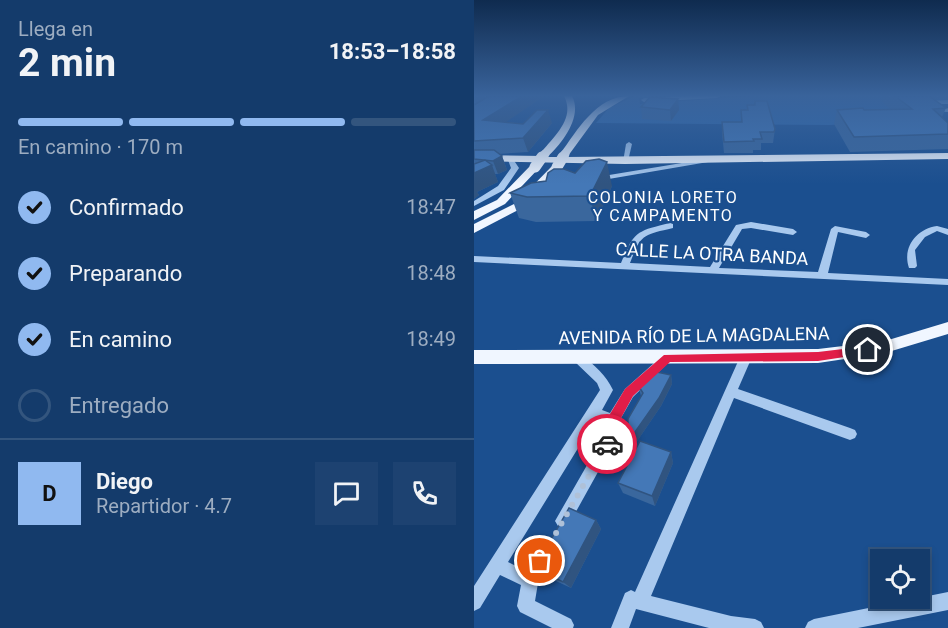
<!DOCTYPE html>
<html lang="es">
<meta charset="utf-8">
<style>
:root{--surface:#143b6b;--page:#1d4271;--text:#f1f3f6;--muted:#9dadc1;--line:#33557e;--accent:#90b9f0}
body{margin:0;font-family:Roboto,sans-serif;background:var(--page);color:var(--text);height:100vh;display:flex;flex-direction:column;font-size:22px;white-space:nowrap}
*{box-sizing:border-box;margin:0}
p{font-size:20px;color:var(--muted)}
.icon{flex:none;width:33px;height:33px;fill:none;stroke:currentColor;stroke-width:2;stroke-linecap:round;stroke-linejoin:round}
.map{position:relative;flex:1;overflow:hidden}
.panel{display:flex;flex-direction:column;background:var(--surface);width:474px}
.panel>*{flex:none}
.buttons{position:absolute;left:396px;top:549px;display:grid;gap:12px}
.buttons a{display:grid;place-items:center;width:60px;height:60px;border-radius:0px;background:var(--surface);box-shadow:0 3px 9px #0003,0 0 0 2px var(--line);font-size:30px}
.pin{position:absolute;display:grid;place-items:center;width:51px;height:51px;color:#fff;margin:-26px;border:3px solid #fff;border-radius:50%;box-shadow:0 2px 6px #0007}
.courier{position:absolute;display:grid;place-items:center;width:60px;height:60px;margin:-30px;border:4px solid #e11d48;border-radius:50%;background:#fff;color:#222;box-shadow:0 2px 8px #0007}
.headline em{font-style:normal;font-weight:700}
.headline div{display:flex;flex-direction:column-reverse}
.headline{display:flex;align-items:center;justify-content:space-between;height:102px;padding:0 18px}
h1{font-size:39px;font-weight:700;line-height:45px}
.bar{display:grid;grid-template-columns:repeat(4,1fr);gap:9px 6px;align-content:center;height:72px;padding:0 18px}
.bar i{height:8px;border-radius:4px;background:var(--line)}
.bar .on{background:var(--accent)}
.bar p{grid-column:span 4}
.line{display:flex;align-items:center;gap:15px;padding:0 18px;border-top:2px solid var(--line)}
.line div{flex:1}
.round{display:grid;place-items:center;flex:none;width:63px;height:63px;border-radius:0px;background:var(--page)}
ol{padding:0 18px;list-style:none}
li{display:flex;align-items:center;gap:18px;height:66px}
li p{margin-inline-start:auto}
li .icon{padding:6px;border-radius:50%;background:var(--accent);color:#111;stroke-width:4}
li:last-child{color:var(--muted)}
li i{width:33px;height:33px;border:3px solid var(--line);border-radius:50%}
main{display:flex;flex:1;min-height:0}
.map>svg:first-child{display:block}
.green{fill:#2e69ad}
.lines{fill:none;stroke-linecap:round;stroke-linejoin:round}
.minor{fill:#a9c9ee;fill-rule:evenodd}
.major{fill:#f0f6ff;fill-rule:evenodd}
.major-bridge-far1{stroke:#f0f6ff;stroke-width:9}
.major-bridge{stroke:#f0f6ff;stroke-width:11}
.wall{fill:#3a679d}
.shaded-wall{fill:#305480}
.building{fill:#4478b7;stroke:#305480;stroke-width:1.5}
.route{fill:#e11d48}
.done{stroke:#afc1d8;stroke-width:6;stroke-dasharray:0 10.8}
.labels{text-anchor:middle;stroke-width:4.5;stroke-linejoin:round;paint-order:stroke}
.far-neighbourhood-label{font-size:16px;letter-spacing:1.5px;fill:#fff;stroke:#1b4f8f}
.street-label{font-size:18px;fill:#fff;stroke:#1b4f8f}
</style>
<main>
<section class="panel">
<div class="headline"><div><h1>2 min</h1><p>Llega en</p></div><em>18:53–18:58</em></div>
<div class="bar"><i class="on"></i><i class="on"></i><i class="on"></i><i></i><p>En camino · 170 m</p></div>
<ol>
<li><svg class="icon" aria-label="check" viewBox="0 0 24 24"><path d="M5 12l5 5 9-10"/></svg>Confirmado<p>18:47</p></li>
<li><svg class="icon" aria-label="check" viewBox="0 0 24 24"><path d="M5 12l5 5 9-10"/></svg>Preparando<p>18:48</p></li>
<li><svg class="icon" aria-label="check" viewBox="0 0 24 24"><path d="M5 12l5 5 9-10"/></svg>En camino<p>18:49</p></li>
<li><i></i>Entregado</li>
</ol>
<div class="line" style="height:108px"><b class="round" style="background:var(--accent);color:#111">D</b><div><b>Diego</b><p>Repartidor · 4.7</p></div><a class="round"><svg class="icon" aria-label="chat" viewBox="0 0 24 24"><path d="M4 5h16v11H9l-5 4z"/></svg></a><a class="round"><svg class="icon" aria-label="phone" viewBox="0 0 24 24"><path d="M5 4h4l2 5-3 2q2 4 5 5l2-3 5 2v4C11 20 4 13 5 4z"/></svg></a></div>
</section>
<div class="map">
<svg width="474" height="628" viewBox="0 0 474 628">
<rect width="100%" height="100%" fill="#1b4f8f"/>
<polygon class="green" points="161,96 188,96 165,98 166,104 279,96 474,96 474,102 409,102 428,119 357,125 122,123 135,108"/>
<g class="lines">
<g class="minor">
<polygon points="212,96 246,96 243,98 170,102 167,100 170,98"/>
<polygon points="474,100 474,104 459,104 463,108 474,108 474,112 459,111 451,103 454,101"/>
<polygon points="155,142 158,144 154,161 149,162 152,144"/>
<polygon points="37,158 39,159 45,168 30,190 0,206 0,201 24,186 37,168 34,160"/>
<polygon points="232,159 235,161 234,162 123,181 119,179 123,177"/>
<path d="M277 222 319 229 323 232 319 235 277 228 268 229 245 268 344 272 357 229 361 226 392 232 396 235 392 238 364 232 354 273 474 279V285L0 262V256L147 263C160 231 163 231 196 223L199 224V228C169 235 167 234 156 263L236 267 262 225Z"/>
<path d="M463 226 474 229V235L463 231 451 237 441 250 443 266 441 268H435C428 248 442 229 463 226Z"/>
<polygon points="272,352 276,354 278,357 264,389 376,428 381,430 383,434 381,438 376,440 260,398 177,596 257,616 281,619 287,622 290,628 235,628 162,609 155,628 137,628 151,593 157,590 161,592 266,357 268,354"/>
<path d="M104 353 108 355C121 366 132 375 139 390L128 410 136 413 151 389 189 355 193 353 197 355 199 358 159 397 147 418 151 423 149 427 94 526 89 529 84 526 81 521 136 425 122 419 34 562 52 571 62 552 68 550 74 552 76 558 64 583 61 601 97 619 100 625 99 628H78L46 612 43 606 47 585 26 575 6 608 0 611V586L126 390 123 383 100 361 98 358 100 355Z"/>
<polygon points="474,592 474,610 384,628 331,628 334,622 340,619"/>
</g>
<g class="major">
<path d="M90 96H98C109 116 88 144 73 157H91L86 154C103 131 122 96 155 96L124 115 94 156 91 157 474 153V159L151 164 0 161V155L69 156 66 154C79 137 102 119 90 96Z"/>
<polygon points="57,165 66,167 31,204 0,220 0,211 23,200"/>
<polygon points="79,165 88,167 50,207 0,233 0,224 42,203"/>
<polygon points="474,322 474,334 411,353 344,363 0,364 0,350 344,349 411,341"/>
</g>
<g class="major-bridge-far1">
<polyline points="67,159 71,154"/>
<polyline points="88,159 91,154"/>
</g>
<g class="major-bridge">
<polyline points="61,167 68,157"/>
<polyline points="83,167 89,157"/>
</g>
</g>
<g class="wall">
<polygon points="0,96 70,96 31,122 49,124 78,123 54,152 24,154 28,156 33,170 24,174 21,174 24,182 3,192 5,195 0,199 0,105 3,104 0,103"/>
<polygon points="410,96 473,96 472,97 456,97 472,108 468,117 474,123 474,149 376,152 360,124 363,110 417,110 408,102"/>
<polygon points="204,99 205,110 197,121 168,119 167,107"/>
<polygon points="281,101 301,129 299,143 287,143 287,150 279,150 279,153 250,153 248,133 248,122 267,122 267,110 273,110 273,105 280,105"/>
<polygon points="101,173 138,186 122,221 62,222 45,218 36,193 72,181"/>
<polygon points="197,375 198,384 187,406 157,450 167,396 164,385"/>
<polygon points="197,452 199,463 181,506 149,493 144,483"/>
<polygon points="122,520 127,529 97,588 71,576 61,568"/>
</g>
<g class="shaded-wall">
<polygon points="48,96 70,96 15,134 9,120"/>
<polygon points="204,99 205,110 197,121 196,110"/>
<polygon points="74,110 78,123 54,152 49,138"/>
<polygon points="28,156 33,170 24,174 19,161"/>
<polygon points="133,162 138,186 122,221 116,196"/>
<polygon points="18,165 24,182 3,192 5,195 0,199 0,173"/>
<polygon points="197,375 198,384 187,406 157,450 154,442"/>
<polygon points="197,452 199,463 181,506 178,496"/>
<polygon points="122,520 127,529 97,588 89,582"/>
</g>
<g class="building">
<polygon points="15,96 48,96 9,120 49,124 63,110 74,110 49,138 0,141 0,105"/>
<polygon points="421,96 455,96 472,108 459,109 474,123 474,134 380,137 363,110 389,108 390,110 438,109"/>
<polygon points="176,97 204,99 196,110 167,107"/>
<polygon points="281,101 293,101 301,129 300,132 286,132 288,139 279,139 280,141 250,142 248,122 268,122 267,110 274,110 273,105 281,105"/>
<polygon points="0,150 20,150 28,156 19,161 0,159"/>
<polygon points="125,159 133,162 116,196 53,197 36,193 57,183 72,181 74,173 80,169 90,169 101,173 112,161"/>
<polygon points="11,160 18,165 0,173 0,164"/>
<polygon points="178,371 197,375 185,398 154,442 154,419 169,393 164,385"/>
<polygon points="166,441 197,452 178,496 144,483"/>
<polygon points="95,508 122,520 89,582 61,568"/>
</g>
<linearGradient id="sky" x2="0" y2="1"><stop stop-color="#0f2b4f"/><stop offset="0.52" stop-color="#39639b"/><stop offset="1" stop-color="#39639b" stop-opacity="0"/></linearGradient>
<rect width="474" height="184" fill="url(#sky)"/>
<polygon class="route" points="394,346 397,347 397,353 344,361 196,362 159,396 147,418 150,423 137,448 128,448 126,444 137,424 133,419 151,389 190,355 344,352"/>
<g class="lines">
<polyline class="done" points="66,561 133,444"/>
</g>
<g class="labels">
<g class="far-neighbourhood-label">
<text x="189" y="203">COLONIA LORETO<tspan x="189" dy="18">Y CAMPAMENTO</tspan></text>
</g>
<g class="street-label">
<text transform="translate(238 254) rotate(3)" y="6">CALLE LA OTRA BANDA</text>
<text transform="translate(220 336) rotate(-1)" y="6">AVENIDA RÍO DE LA MAGDALENA</text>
</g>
</g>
</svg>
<div class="buttons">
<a><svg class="icon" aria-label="locate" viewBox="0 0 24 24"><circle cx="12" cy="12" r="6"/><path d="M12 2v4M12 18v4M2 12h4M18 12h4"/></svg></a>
</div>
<div class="pin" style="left:66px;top:561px;background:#ea580c"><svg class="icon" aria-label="bag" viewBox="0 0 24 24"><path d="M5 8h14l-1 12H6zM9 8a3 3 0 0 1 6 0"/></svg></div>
<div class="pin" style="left:394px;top:350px;background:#1f2937"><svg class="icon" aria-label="home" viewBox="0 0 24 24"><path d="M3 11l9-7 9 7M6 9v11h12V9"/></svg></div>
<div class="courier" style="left:133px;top:444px"><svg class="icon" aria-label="car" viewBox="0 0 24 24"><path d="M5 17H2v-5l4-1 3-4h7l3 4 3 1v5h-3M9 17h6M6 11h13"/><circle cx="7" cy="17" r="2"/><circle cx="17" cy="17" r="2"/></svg></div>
</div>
</main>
